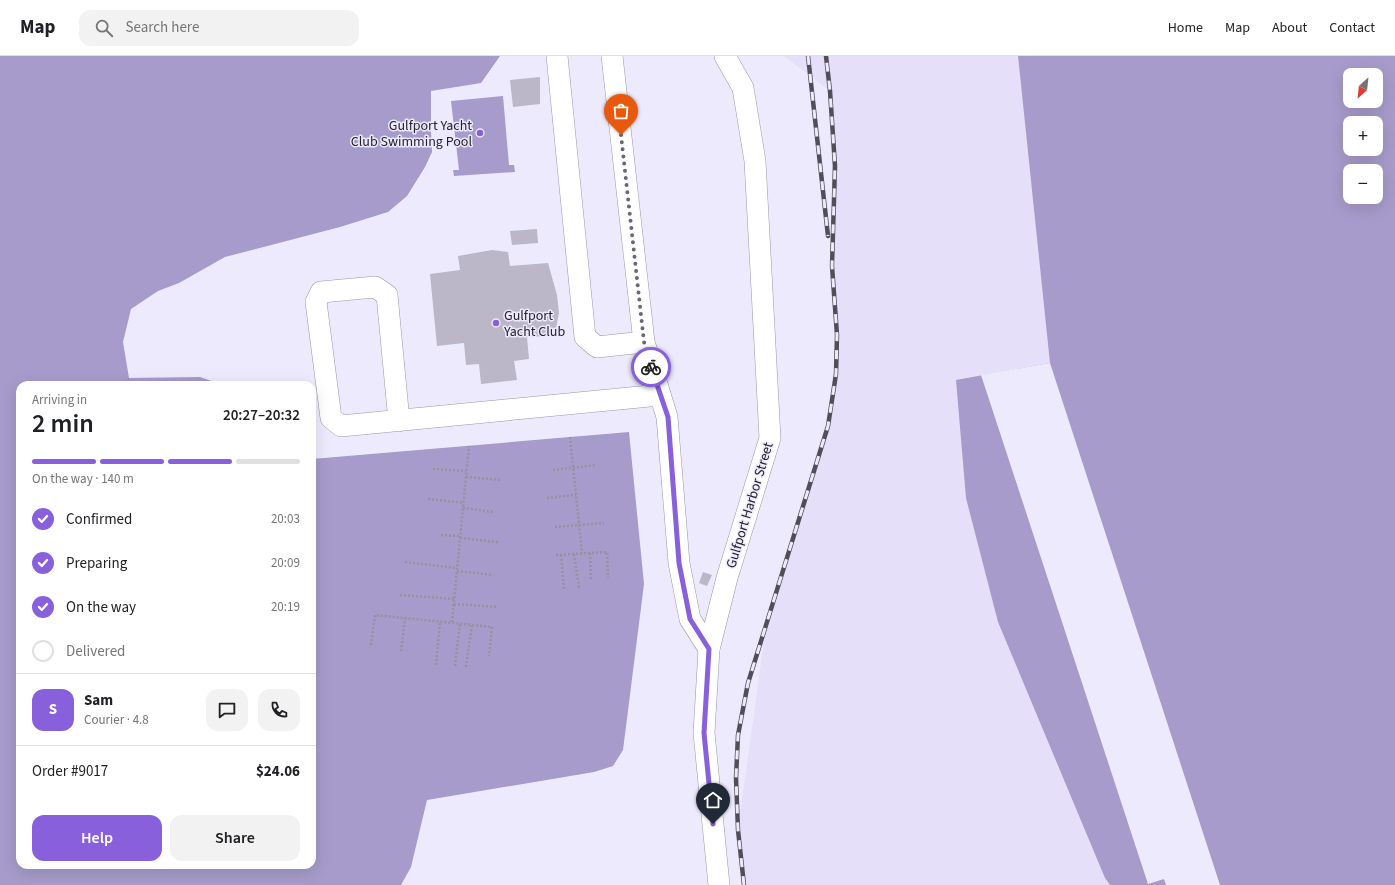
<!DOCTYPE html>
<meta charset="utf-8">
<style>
:root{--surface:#fff;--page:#f2f2f2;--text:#202124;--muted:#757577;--line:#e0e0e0;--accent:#8860db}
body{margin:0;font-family:"Source Sans 3",sans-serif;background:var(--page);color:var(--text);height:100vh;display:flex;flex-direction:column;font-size:15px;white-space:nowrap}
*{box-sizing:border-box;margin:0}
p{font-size:13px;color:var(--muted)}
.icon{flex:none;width:22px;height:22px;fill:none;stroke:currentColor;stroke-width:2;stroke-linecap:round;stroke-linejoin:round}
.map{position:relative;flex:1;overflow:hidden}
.side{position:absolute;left:16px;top:325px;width:300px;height:488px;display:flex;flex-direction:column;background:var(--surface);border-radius:12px;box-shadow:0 4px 16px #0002}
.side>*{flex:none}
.needle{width:26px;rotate:207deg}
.controls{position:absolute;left:1343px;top:12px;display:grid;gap:8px}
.controls a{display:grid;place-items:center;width:40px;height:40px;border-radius:8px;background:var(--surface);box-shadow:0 4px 16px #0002;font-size:20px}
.pin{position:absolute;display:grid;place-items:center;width:34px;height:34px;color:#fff;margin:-41px -17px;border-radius:50% 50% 50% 0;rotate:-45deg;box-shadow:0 0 4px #0007}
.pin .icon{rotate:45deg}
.courier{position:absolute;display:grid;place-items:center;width:40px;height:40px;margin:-20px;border:3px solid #8860db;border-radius:50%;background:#fff;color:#222;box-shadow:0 1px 5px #0007}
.summary em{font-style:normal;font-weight:600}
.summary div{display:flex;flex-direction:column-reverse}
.summary{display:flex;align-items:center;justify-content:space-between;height:68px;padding:0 16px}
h1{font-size:26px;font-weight:600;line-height:30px}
.bar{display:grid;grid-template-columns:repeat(4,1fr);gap:6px 4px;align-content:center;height:48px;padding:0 16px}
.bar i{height:5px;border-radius:3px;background:var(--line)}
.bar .selected{background:var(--accent)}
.bar p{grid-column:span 4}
.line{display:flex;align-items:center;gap:10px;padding:0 16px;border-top:1px solid var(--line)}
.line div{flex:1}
.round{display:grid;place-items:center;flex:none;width:42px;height:42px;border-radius:12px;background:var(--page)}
ol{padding:0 16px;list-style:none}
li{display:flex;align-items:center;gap:12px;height:44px}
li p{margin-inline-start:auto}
li .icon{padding:4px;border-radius:50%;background:var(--accent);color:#fff;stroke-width:4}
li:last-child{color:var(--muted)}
li i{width:22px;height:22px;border:2px solid var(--line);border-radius:50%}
.button{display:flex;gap:8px;margin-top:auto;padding:8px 16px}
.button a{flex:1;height:46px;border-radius:12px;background:var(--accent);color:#fff;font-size:16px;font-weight:600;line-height:46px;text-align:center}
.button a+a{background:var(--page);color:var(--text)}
header{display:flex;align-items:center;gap:24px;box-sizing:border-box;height:56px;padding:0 20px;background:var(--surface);border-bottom:1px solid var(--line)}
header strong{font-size:19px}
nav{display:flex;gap:22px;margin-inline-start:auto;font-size:14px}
.search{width:280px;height:36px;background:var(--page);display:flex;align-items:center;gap:10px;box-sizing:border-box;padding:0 14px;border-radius:12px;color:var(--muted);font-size:15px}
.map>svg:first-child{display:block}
.built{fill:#e5dff9}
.water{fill:#a69bca;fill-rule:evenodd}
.pier{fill:#eeeafd}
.building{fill:#bbb7c9}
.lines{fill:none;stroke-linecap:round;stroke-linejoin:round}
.minor-casing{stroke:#9a96a8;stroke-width:22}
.path{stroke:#9592a0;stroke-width:2.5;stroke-dasharray:2 2;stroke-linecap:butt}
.minor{stroke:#fff;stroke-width:21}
.rail-casing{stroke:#514e58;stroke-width:4.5}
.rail{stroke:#eeeafd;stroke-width:3;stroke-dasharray:9;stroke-linecap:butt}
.done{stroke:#6a6773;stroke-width:4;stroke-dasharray:0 7.2}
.route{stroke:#8860db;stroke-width:5}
.poi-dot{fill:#8860db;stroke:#eeeafd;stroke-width:1.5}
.labels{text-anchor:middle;stroke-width:3;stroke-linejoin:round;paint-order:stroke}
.poi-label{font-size:14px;fill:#232128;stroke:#eeeafd;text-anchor:end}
.street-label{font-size:14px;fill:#232128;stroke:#eeeafd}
</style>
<header>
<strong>Map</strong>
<div class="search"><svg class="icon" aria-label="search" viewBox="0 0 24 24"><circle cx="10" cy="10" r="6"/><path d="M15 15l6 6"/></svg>Search here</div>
<nav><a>Home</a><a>Map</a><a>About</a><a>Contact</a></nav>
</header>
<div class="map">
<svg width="1395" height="829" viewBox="0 0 1395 829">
<rect width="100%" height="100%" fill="#eeeafd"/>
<polygon class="built" points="784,0 1018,0 1105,822 1110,829 746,829 738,774 766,570 828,370 837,279 830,35"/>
<g class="water">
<polygon points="0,0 500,0 481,27 431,35 431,75 432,96 425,111 407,140 388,156 340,171 225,201 179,227 158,235 131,253 123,286 129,322 200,321 217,327 218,329 20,329 20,809 312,809 312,403 629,376 644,528 623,694 613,710 594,716 427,744 411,811 401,829 0,829"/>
<path d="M1018 0H1395V829H1110L1105 822 998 566 966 442 956 324 1050 307ZM1350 19H1376V45H1350ZM1350 67H1376V93H1350ZM1350 115H1376V141H1350Z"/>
<polygon points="503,40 509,109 514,109 515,116 454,120 453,114 459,114 451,45"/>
</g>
<polygon class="pier" points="1050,307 1220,829 1166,829 1164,823 1148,828 981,319"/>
<g class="building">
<polygon points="540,21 540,48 513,51 510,24"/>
<polygon points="537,173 538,187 512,189 510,175"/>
<polygon points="492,194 508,196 510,210 548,207 557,239 559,257 555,277 547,280 527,281 529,303 514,305 517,324 481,328 479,308 466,309 464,287 437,290 430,218 460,214 458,200"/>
<polygon points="703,516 712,519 707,530 699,527"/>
</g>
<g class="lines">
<defs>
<g id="minor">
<polyline points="557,0 585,281 597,291 644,286"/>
<polyline points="612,0 644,286 667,361 679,507 690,563 709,593"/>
<polyline points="399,365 387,239 375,231 321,236 316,246 331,362 341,370 660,339"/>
<polyline points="719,829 704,677 709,593 727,522 770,382 755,105 743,32 725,0"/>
</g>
</defs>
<use href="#minor" class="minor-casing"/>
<g class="path">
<polyline points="122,329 129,323"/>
<polyline points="570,381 582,497"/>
<polyline points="433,413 466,415"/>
<polyline points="553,414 595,409"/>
<polyline points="466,421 502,424"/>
<polyline points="547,442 576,439"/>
<polyline points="428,443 464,447"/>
<polyline points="463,452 493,456"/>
<polyline points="555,471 604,467"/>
<polyline points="441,479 460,480"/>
<polyline points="460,482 498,486"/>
<polyline points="590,497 591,523"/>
<polyline points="574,498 579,532"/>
<polyline points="556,499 607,496 608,522"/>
<polyline points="561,499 564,533"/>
<polyline points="405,506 457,512"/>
<polyline points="457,515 493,519"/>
<polyline points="400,539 454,543"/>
<polyline points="454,548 497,551"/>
<polyline points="452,566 469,390"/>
<polyline points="371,589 375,559 492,571 489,600"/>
<polyline points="401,595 405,562"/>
<polyline points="436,609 440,565"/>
<polyline points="455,610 460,567"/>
<polyline points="466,611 472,569"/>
</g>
<use href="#minor" class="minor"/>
<defs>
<g id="rail">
<polyline points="808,0 828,180"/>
<polyline points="744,829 738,774 736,722 738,679 748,627 828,370 836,318 837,279 832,210 835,110 830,35 826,0"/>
</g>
</defs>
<use href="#rail" class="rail-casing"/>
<use href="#rail" class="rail"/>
</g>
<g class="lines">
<polyline class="done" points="621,79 644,286 651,311"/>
<polyline class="route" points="651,311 668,361 679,507 690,563 709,593 704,677 713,768"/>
</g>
<g class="poi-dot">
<circle cx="480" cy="77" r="4"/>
<circle cx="496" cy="267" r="4"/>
</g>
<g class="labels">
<g class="poi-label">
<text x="472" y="74">Gulfport Yacht<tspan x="472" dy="16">Club Swimming Pool</tspan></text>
<text x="504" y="264" text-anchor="start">Gulfport<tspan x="504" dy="16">Yacht Club</tspan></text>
</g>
<g class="street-label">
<text transform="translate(749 449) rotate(-73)" y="5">Gulfport Harbor Street</text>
</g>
</g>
</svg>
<div class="controls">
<a><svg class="needle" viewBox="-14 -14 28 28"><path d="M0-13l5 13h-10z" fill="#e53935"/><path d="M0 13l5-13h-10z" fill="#757577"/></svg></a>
<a>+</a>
<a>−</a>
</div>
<div class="pin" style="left:621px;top:79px;background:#ea580c"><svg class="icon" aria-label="bag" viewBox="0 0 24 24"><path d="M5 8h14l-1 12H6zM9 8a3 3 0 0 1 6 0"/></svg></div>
<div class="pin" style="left:713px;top:768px;background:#1f2937"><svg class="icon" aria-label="home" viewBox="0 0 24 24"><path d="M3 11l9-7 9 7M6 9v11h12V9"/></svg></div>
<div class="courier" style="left:651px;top:311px"><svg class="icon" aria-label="bike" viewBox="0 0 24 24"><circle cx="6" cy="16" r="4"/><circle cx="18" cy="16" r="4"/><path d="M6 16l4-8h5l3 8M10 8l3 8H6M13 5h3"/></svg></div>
<section class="side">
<div class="summary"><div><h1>2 min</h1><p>Arriving in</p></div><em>20:27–20:32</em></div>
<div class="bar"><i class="selected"></i><i class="selected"></i><i class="selected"></i><i></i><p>On the way · 140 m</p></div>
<ol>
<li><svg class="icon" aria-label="check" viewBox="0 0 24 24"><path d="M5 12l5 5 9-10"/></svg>Confirmed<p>20:03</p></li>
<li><svg class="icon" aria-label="check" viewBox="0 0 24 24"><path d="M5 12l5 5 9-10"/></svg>Preparing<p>20:09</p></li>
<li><svg class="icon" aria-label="check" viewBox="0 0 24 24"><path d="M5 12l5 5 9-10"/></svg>On the way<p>20:19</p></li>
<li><i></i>Delivered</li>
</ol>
<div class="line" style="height:72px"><b class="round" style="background:var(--accent);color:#fff">S</b><div><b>Sam</b><p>Courier · 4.8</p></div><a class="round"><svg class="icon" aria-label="chat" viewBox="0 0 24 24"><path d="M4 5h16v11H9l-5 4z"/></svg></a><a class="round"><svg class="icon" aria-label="phone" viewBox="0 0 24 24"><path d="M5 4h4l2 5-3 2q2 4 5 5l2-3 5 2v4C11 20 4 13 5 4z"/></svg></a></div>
<div class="line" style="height:52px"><div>Order #9017</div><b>$24.06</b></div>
<div class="button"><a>Help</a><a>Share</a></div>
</section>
</div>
